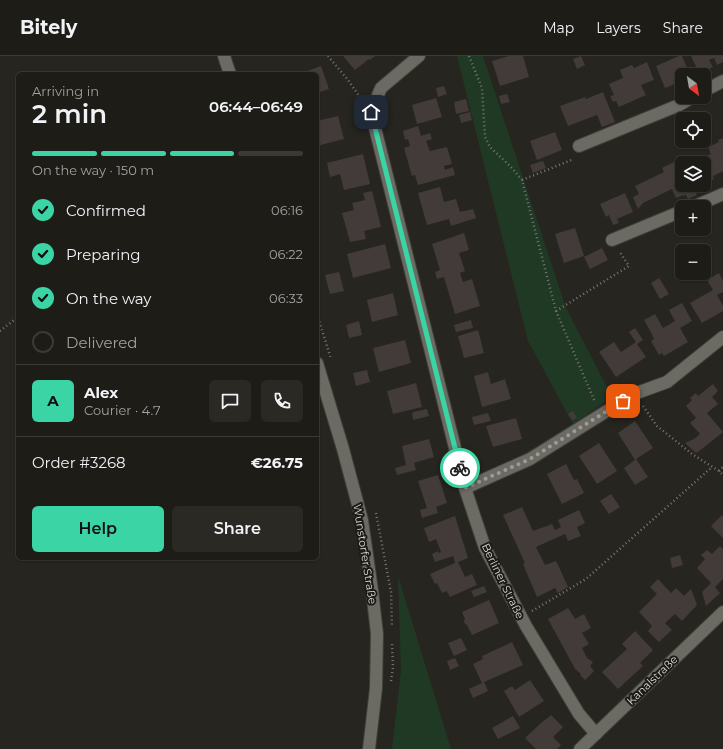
<!DOCTYPE html>
<meta charset="utf-8">
<style>
:root{--surface:#1d1c17;--page:#2a2924;--text:#f1f3f6;--muted:#a0a1a1;--line:#3b3a36;--accent:#3bd4a4}
body{margin:0;font-family:Montserrat,sans-serif;background:var(--page);color:var(--text);height:100vh;display:flex;flex-direction:column;font-size:15px;white-space:nowrap}
*{box-sizing:border-box;margin:0}
p{font-size:13px;color:var(--muted)}
.icon{flex:none;width:22px;height:22px;fill:none;stroke:currentColor;stroke-width:2;stroke-linecap:round;stroke-linejoin:round}
.map{position:relative;flex:1;overflow:hidden}
.details{position:absolute;left:16px;top:16px;width:303px;height:488px;display:flex;flex-direction:column;background:var(--surface);border-radius:6px;box-shadow:0 1px 3px #0004,0 0 0 1px var(--line)}
.details>*{flex:none}
.needle{width:26px;rotate:149deg}
.buttons{position:absolute;left:675px;top:12px;display:grid;gap:8px}
.buttons a{display:grid;place-items:center;width:36px;height:36px;border-radius:6px;background:var(--surface);box-shadow:0 1px 3px #0004,0 0 0 1px var(--line);font-size:20px}
.pin{position:absolute;display:grid;place-items:center;width:34px;height:34px;color:#fff;margin:-17px;border-radius:8px;box-shadow:0 2px 6px #0006}
.courier{position:absolute;display:grid;place-items:center;width:40px;height:40px;margin:-20px;border:3px solid #3bd4a4;border-radius:50%;background:#fff;color:#222;box-shadow:0 1px 5px #0007}
.headline em{font-style:normal;font-weight:600}
.headline div{display:flex;flex-direction:column-reverse}
.headline{display:flex;align-items:center;justify-content:space-between;height:68px;padding:0 16px}
h1{font-size:26px;font-weight:600;line-height:30px}
.bar{display:grid;grid-template-columns:repeat(4,1fr);gap:6px 4px;align-content:center;height:48px;padding:0 16px}
.bar i{height:5px;border-radius:3px;background:var(--line)}
.bar .on{background:var(--accent)}
.bar p{grid-column:span 4}
.line{display:flex;align-items:center;gap:10px;padding:0 16px;border-top:1px solid var(--line)}
.line div{flex:1}
.round{display:grid;place-items:center;flex:none;width:42px;height:42px;border-radius:6px;background:var(--page)}
ol{padding:0 16px;list-style:none}
li{display:flex;align-items:center;gap:12px;height:44px}
li p{margin-inline-start:auto}
li .icon{padding:4px;border-radius:50%;background:var(--accent);color:#111;stroke-width:4}
li:last-child{color:var(--muted)}
li i{width:22px;height:22px;border:2px solid var(--line);border-radius:50%}
.cta{display:flex;gap:8px;margin-top:auto;padding:8px 16px}
.cta a{flex:1;height:46px;border-radius:6px;background:var(--accent);color:#111;font-size:16px;font-weight:600;line-height:46px;text-align:center}
.cta a+a{background:var(--page);color:var(--text)}
header{display:flex;align-items:center;gap:24px;box-sizing:border-box;height:56px;padding:0 20px;background:var(--surface);border-bottom:1px solid var(--line)}
header strong{font-size:19px}
nav{display:flex;gap:22px;margin-inline-start:auto;font-size:14px}
.map>svg:first-child{display:block}
.green{fill:#203924}
.building{fill:#423b39}
.lines{fill:none;stroke-linecap:round;stroke-linejoin:round}
.street-casing{stroke:#413f3b;stroke-width:14}
.secondary-casing{stroke:#413f3b;stroke-width:14}
.path{stroke:#797772;stroke-width:2.5;stroke-dasharray:1 3;stroke-linecap:butt}
.street{stroke:#6b6a63;stroke-width:12}
.secondary{stroke:#6b6a63;stroke-width:12}
.done{stroke:#9d9b97;stroke-width:4;stroke-dasharray:0 7.2}
.route{stroke:#3bd4a4;stroke-width:5}
.labels{text-anchor:middle;stroke-width:4;stroke-linejoin:round;paint-order:stroke}
.street-label{font-size:11px;fill:#dddbd8;stroke:#1d1b16}
</style>
<header>
<strong>Bitely</strong>
<nav><a>Map</a><a>Layers</a><a>Share</a></nav>
</header>
<div class="map">
<svg width="723" height="693" viewBox="0 0 723 693">
<rect width="100%" height="100%" fill="#27251f"/>
<g class="green">
<polygon points="457,0 483,0 566,252 612,341 573,368 528,285"/>
<polygon points="398,520 451,693 392,693 401,615"/>
</g>
<g class="building">
<polygon points="343,0 375,0 370,4 369,3 355,14"/>
<polygon points="509,0 523,0 529,21 500,30 492,5"/>
<polygon points="581,0 585,9 577,13 573,3"/>
<polygon points="679,0 682,0 690,19 682,19 682,25 665,32 656,10"/>
<polygon points="691,0 723,0 723,6 717,9 714,2 709,4 713,11 699,17"/>
<polygon points="647,6 654,24 641,29 646,39 619,51 616,45 613,46 610,40 614,39 609,28 623,22 620,14 632,9 634,12"/>
<polygon points="321,10 329,33 317,37 317,18 299,18"/>
<polygon points="444,30 447,38 438,41 436,32"/>
<polygon points="603,36 615,66 602,71 597,59 568,70 560,50 585,41 586,43"/>
<polygon points="507,38 510,46 501,48 499,40"/>
<polygon points="436,42 442,61 417,68 412,49"/>
<polygon points="466,43 469,55 456,58 454,46"/>
<polygon points="470,56 472,64 461,67 459,59"/>
<polygon points="338,60 344,83 317,90 317,65"/>
<polygon points="418,70 421,80 430,77 432,83 426,85 430,95 447,91 452,108 444,110 445,114 453,111 455,119 418,129 415,119 412,120 404,92 410,90 408,83 405,84 403,75"/>
<polygon points="555,76 562,94 537,104 530,85"/>
<polygon points="723,82 723,115 713,120 714,123 707,126 704,120 704,107 698,107 697,105 711,98 708,91 719,86 718,84"/>
<polygon points="363,98 370,128 344,134 340,118 330,121 327,107"/>
<polygon points="686,100 689,107 682,107 682,129 700,129 701,130 694,133 697,139 688,143 686,139 683,140 683,139 676,142 672,133 643,147 638,153 633,141 639,138 635,130 664,116 662,112"/>
<polygon points="543,105 546,112 533,117 530,109"/>
<polygon points="440,131 444,146 456,143 460,156 473,153 476,162 451,170 449,163 427,169 418,137"/>
<polygon points="372,135 381,171 364,175 366,183 350,186 342,157 354,154 352,147 365,144 363,137"/>
<polygon points="625,137 633,156 617,163 619,167 613,169 609,159 606,161 600,148"/>
<polygon points="575,172 584,200 564,207 555,178"/>
<polygon points="464,177 469,194 459,197 465,215 460,217 463,226 472,223 480,250 455,258 444,221 437,223 435,216 440,214 432,188"/>
<polygon points="385,188 391,212 353,222 347,198"/>
<polygon points="602,192 608,204 590,213 584,201"/>
<polygon points="339,216 344,235 330,238 325,219"/>
<polygon points="719,217 723,225 723,236 717,239 723,250 723,255 702,267 690,247 713,234 707,224"/>
<polygon points="659,222 669,238 660,243 651,227"/>
<polygon points="393,237 398,259 372,266 367,244"/>
<polygon points="682,247 692,265 680,272 688,286 664,300 662,297 659,299 651,285 654,283 652,279 652,278 644,264 655,258 663,272 675,265 669,254"/>
<polygon points="471,264 473,272 456,276 454,269"/>
<polygon points="359,265 362,279 349,282 346,269"/>
<polygon points="635,272 643,284 637,288 646,301 616,321 599,296 614,286 621,296 636,286 629,276"/>
<polygon points="478,274 484,297 464,302 458,280"/>
<polygon points="405,284 411,307 379,316 373,292"/>
<polygon points="367,314 370,326 356,330 353,317"/>
<polygon points="488,316 491,328 505,323 511,343 482,351 474,320"/>
<polygon points="416,327 422,351 393,358 387,335"/>
<polygon points="713,328 718,335 712,341 718,348 707,357 723,376 702,393 696,397 685,387 694,383 700,378 690,367 696,362 686,350 692,344 690,342 696,337 698,340"/>
<polygon points="427,353 429,360 413,364 412,358 413,356"/>
<polygon points="573,355 577,362 572,364 568,358"/>
<polygon points="488,357 491,365 474,369 472,361"/>
<polygon points="516,362 522,383 493,391 486,370"/>
<polygon points="635,365 653,392 636,403 648,421 635,429 624,412 635,404 618,377"/>
<polygon points="429,383 434,401 414,407 416,414 397,419 395,412 406,409 402,390"/>
<polygon points="599,387 617,415 597,428 579,400"/>
<polygon points="566,408 574,424 577,423 584,437 562,448 547,418"/>
<polygon points="438,419 447,447 436,451 438,457 422,462 420,454 427,452 418,425"/>
<polygon points="611,438 620,451 609,458 600,445"/>
<polygon points="522,451 533,475 552,468 555,474 561,471 558,464 579,454 585,467 577,471 581,480 568,485 565,478 536,491 545,509 556,505 558,509 568,531 558,537 555,532 537,541 523,508 525,507 503,459"/>
<polygon points="722,459 723,461 723,482 711,470"/>
<polygon points="455,460 468,502 458,506 465,521 472,518 477,529 450,541 447,535 442,537 437,527 435,528 430,518 455,507 453,500 435,506 432,498 438,495 438,497 441,496 436,483 429,486 424,472"/>
<polygon points="720,490 723,493 723,523 715,531 720,537 706,550 702,536 711,527 697,512 705,503 701,499 707,494 712,498"/>
<polygon points="680,499 683,509 672,512 670,502"/>
<polygon points="658,523 671,537 676,532 684,540 691,533 697,549 682,565 675,558 665,567 672,574 659,586 648,575 652,570 639,556 657,538 650,531"/>
<polygon points="484,530 487,536 474,541 471,535"/>
<polygon points="489,544 499,567 472,579 467,569 465,568 464,565 465,563 462,556"/>
<polygon points="568,552 575,563 584,558 591,572 582,577 589,588 582,592 587,602 593,606 590,610 594,615 585,624 580,619 581,618 575,613 548,563"/>
<polygon points="635,575 653,594 640,607 643,610 618,633 602,616 627,593 622,588"/>
<polygon points="461,582 467,594 454,600 448,587"/>
<polygon points="512,586 523,609 484,626 488,635 473,642 469,633 482,627 473,608 483,603 482,600"/>
<polygon points="455,602 459,610 450,614 447,605"/>
<polygon points="530,624 544,645 519,661 504,635 512,630 515,634"/>
<polygon points="551,659 563,671 553,681 561,689 557,693 536,693 525,682 540,668"/>
<polygon points="513,660 520,672 498,683 492,672"/>
</g>
<g class="lines">
<defs>
<g id="street">
<polyline points="419,0 381,32 371,56 465,432 485,492 526,570 579,658 596,678"/>
<polyline points="704,35 723,25"/>
<polyline points="579,90 679,49 693,41"/>
<polyline points="693,151 723,138"/>
<polyline points="612,184 682,155"/>
<polyline points="465,432 530,403 634,338 667,326 723,281"/>
<polyline points="580,693 723,556"/>
</g>
<g id="secondary">
<polyline points="224,0 230,18"/>
<polyline points="317,307 343,393 362,464 372,534 377,578 376,632 369,693"/>
</g>
</defs>
<use href="#street" class="street-casing"/>
<use href="#secondary" class="secondary-casing"/>
<g class="path">
<polyline points="328,0 348,24 362,44"/>
<polyline points="469,0 482,32 485,81 490,91 510,110 522,124 556,255 595,346"/>
<polyline points="522,124 574,103"/>
<polyline points="556,255 629,210 619,195"/>
<polyline points="317,258 331,303"/>
<polyline points="0,275 18,261"/>
<polyline points="643,350 657,370 692,398 719,415 723,419"/>
<polyline points="719,415 723,411"/>
<polyline points="376,457 391,536 392,571"/>
<polyline points="532,555 586,523 712,411"/>
<polyline points="391,625 393,611 392,588"/>
</g>
<use href="#street" class="street"/>
<use href="#secondary" class="secondary"/>
</g>
<g class="lines">
<polyline class="done" points="460,412 465,432 530,403 623,345"/>
<polyline class="route" points="371,56 460,412"/>
</g>
<g class="labels">
<g class="street-label">
<text transform="translate(365 498) rotate(81)" y="4">Wunstorfer Straße</text>
<text transform="translate(503 525) rotate(64)" y="4">Berliner Straße</text>
<text transform="translate(652 624) rotate(-44)" y="4">Kanalstraße</text>
</g>
</g>
</svg>
<div class="buttons">
<a><svg class="needle" viewBox="-14 -14 28 28"><path d="M0-13l5 13h-10z" fill="#e53935"/><path d="M0 13l5-13h-10z" fill="#a0a1a1"/></svg></a>
<a><svg class="icon" aria-label="locate" viewBox="0 0 24 24"><circle cx="12" cy="12" r="6"/><path d="M12 2v4M12 18v4M2 12h4M18 12h4"/></svg></a>
<a><svg class="icon" aria-label="layers" viewBox="0 0 24 24"><path d="M12 4l9 5-9 5-9-5zM3 14l9 5 9-5"/></svg></a>
<a>+</a>
<a>−</a>
</div>
<div class="pin" style="left:623px;top:345px;background:#ea580c"><svg class="icon" aria-label="bag" viewBox="0 0 24 24"><path d="M5 8h14l-1 12H6zM9 8a3 3 0 0 1 6 0"/></svg></div>
<div class="pin" style="left:371px;top:56px;background:#1f2937"><svg class="icon" aria-label="home" viewBox="0 0 24 24"><path d="M3 11l9-7 9 7M6 9v11h12V9"/></svg></div>
<div class="courier" style="left:460px;top:412px"><svg class="icon" aria-label="bike" viewBox="0 0 24 24"><circle cx="6" cy="16" r="4"/><circle cx="18" cy="16" r="4"/><path d="M6 16l4-8h5l3 8M10 8l3 8H6M13 5h3"/></svg></div>
<section class="details">
<div class="headline"><div><h1>2 min</h1><p>Arriving in</p></div><em>06:44–06:49</em></div>
<div class="bar"><i class="on"></i><i class="on"></i><i class="on"></i><i></i><p>On the way · 150 m</p></div>
<ol>
<li><svg class="icon" aria-label="check" viewBox="0 0 24 24"><path d="M5 12l5 5 9-10"/></svg>Confirmed<p>06:16</p></li>
<li><svg class="icon" aria-label="check" viewBox="0 0 24 24"><path d="M5 12l5 5 9-10"/></svg>Preparing<p>06:22</p></li>
<li><svg class="icon" aria-label="check" viewBox="0 0 24 24"><path d="M5 12l5 5 9-10"/></svg>On the way<p>06:33</p></li>
<li><i></i>Delivered</li>
</ol>
<div class="line" style="height:72px"><b class="round" style="background:var(--accent);color:#111">A</b><div><b>Alex</b><p>Courier · 4.7</p></div><a class="round"><svg class="icon" aria-label="chat" viewBox="0 0 24 24"><path d="M4 5h16v11H9l-5 4z"/></svg></a><a class="round"><svg class="icon" aria-label="phone" viewBox="0 0 24 24"><path d="M5 4h4l2 5-3 2q2 4 5 5l2-3 5 2v4C11 20 4 13 5 4z"/></svg></a></div>
<div class="line" style="height:52px"><div>Order #3268</div><b>€26.75</b></div>
<div class="cta"><a>Help</a><a>Share</a></div>
</section>
</div>
